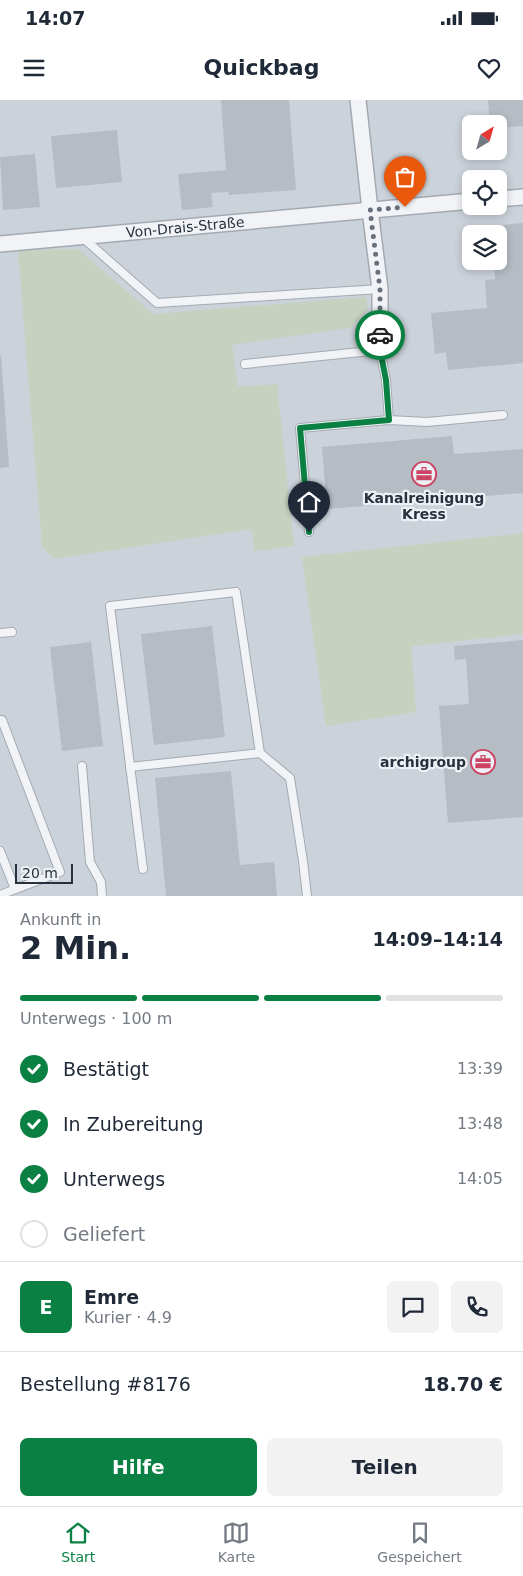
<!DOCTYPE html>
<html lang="de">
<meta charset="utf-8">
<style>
:root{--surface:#fff;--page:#f2f2f3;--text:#1f2937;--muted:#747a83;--line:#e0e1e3;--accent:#0b8043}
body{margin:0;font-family:"DejaVu Sans",sans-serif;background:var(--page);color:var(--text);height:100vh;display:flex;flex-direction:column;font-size:19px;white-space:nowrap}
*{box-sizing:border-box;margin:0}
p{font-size:16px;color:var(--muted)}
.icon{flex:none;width:28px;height:28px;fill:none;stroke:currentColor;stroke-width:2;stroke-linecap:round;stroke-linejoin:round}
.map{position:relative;height:796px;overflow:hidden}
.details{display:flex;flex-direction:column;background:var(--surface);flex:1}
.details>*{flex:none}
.needle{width:32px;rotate:37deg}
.controls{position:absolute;left:462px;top:15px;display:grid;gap:10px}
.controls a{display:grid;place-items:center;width:45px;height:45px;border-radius:8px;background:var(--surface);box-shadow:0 2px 8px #0003;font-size:25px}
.scale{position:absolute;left:15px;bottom:12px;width:58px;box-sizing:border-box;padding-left:5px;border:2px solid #27323e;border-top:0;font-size:14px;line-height:18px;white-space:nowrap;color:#27323e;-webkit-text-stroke:4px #edf1f5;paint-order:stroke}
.pin{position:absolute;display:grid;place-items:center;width:42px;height:42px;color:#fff;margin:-51px -21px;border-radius:50% 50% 50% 0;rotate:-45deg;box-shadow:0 0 5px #0007}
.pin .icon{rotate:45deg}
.courier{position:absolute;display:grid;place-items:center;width:50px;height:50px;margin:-25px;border:4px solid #0b8043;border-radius:50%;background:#fff;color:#222;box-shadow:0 1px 6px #0007}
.headline em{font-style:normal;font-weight:800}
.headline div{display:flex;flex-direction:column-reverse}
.headline{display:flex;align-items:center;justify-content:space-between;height:85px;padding:0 20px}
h1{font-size:32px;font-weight:800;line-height:38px}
.bar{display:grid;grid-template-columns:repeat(4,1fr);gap:8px 5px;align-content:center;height:60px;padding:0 20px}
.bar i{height:6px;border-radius:4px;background:var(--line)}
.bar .active{background:var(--accent)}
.bar p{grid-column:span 4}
.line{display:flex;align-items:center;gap:12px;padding:0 20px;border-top:1px solid var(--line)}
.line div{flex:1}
.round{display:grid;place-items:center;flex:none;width:52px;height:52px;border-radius:8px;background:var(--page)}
ol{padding:0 20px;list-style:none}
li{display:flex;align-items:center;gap:15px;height:55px}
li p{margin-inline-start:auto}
li .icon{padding:5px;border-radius:50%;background:var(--accent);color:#fff;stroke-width:4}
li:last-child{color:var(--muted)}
li i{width:28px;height:28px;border:2px solid var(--line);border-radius:50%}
.action{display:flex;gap:10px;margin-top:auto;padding:10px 20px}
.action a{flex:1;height:58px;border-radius:8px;background:var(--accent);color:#fff;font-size:20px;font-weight:800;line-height:58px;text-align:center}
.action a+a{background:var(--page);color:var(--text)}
.status{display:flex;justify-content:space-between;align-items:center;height:35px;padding:0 25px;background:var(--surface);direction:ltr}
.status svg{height:14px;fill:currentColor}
header{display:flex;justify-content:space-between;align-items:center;height:65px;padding:0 20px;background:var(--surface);font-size:22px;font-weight:800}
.dock{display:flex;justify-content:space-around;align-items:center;height:70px;border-top:1px solid var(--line);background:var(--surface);font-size:14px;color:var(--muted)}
.dock a{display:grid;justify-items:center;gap:2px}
.dock .active{color:var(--accent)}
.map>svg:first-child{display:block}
.built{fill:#ccd2da;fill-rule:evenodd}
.green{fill:#c6d1bf}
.building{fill:#b5bcc4}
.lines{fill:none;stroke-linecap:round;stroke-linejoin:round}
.lane-casing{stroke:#a3aab2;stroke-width:10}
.street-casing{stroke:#a3aab2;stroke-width:18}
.lane{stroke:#f1f3f6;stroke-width:8}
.street{stroke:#f1f3f6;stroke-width:15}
.done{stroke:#67707a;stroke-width:5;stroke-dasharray:0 9}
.route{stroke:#0b8043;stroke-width:6}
.labels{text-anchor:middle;stroke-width:4.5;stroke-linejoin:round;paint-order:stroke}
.street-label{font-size:14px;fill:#27323e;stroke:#edf1f5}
.poi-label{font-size:14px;font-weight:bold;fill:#27323e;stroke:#edf1f5}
</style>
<div class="status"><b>14:07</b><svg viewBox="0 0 49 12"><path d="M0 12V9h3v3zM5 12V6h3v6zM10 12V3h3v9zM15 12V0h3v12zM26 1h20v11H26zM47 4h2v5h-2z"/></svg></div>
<header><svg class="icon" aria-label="menu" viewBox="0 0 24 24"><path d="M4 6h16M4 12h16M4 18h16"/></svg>Quickbag<svg class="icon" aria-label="heart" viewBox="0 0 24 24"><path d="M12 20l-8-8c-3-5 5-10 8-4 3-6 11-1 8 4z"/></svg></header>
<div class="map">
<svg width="523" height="796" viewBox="0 0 523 796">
<rect width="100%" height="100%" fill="#dee3e8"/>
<path class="built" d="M0 0H523V796H0ZM471 24H499V51H471ZM471 79H499V106H471ZM471 134H499V161H471Z"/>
<g class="green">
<polygon points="78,149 153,214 366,197 368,210 350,228 232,245 238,287 277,284 294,446 254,451 252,429 54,459 42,447 18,150"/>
<polygon points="523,433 523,534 411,546 416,612 326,626 302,457"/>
</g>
<g class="building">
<polygon points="221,0 289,0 296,90 228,95 229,92 211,93 213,107 182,110 178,74 226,70"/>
<polygon points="488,0 523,0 523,26 499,28 499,24 490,24"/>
<polygon points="117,30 122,82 56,88 51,36"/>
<polygon points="35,54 40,107 3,110 0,57"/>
<polygon points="523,123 523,263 448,270 446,252 435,254 431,213 487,208 485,180 495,179 494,161 499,161 499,134 491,134 490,126"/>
<polygon points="0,256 1,256 9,367 0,368"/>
<polygon points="452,336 454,354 523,349 523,393 327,409 322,347"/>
<polygon points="212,526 225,637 154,645 141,534"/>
<polygon points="523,540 523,717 448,723 439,606 469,604 466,559 455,560 454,546"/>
<polygon points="91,542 103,646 62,651 50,547"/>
<polygon points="231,671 240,765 274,762 277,796 166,796 155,678"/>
</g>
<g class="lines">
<defs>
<g id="lane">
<polyline points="82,137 157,203 380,189"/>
<polyline points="245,264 380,250 386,280 389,320"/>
<polyline points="309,432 300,328 389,320 427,322 503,315"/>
<polyline points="0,533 12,532"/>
<polyline points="0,620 2,620 60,772 0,795"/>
<polyline points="82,666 90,762 101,782 102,796"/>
<polyline points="130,667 260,653"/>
<polyline points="0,751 15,789"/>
<polyline points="143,769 110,506 236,492 260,653 290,678 303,761 307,796"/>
</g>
<g id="street">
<polyline points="358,0 370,110 380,189 380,250"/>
<polyline points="499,99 523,97"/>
<path id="s1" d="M0 144 471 101"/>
</g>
</defs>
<use href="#lane" class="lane-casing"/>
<use href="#street" class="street-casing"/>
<use href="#lane" class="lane"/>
<use href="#street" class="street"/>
</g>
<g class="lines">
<polyline class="done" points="380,235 380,189 370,110 405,107"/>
<polyline class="route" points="309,432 300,328 389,320 386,280 380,250 380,235"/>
</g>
<defs>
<symbol id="office-ring" viewBox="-11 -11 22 22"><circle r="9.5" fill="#edf1f5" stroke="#cc4364" stroke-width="1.5"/><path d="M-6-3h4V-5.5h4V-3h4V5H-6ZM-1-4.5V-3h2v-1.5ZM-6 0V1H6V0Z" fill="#cc4364"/></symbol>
</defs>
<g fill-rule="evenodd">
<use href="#office-ring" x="410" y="360" width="28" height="28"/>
<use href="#office-ring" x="469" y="648" width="28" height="28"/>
</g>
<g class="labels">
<g class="street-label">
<text dy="5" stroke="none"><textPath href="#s1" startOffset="186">Von-Drais-Straße</textPath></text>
</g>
<g class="poi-label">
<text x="424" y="403">Kanalreinigung<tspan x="424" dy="16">Kress</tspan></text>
<text x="466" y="667" text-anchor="end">archigroup</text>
</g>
</g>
</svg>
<div class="controls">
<a><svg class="needle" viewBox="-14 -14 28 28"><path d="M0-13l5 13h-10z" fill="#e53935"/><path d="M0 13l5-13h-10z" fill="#747a83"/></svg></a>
<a><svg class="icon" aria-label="locate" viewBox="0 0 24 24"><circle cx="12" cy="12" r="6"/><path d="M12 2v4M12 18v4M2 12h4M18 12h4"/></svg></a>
<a><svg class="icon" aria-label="layers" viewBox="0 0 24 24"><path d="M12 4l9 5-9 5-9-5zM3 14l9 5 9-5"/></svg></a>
</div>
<div class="scale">20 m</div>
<div class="pin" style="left:405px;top:107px;background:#ea580c"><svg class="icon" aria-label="bag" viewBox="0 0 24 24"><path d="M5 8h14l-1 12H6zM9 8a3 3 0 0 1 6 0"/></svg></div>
<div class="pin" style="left:309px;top:432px;background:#1f2937"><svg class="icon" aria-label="home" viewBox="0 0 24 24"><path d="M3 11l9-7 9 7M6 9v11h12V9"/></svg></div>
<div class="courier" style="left:380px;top:235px"><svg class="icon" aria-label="car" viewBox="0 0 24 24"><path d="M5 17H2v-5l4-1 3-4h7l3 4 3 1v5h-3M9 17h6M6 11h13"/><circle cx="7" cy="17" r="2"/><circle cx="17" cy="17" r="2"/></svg></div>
</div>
<section class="details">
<div class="headline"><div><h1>2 Min.</h1><p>Ankunft in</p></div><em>14:09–14:14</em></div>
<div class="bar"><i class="active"></i><i class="active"></i><i class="active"></i><i></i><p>Unterwegs · 100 m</p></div>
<ol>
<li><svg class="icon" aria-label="check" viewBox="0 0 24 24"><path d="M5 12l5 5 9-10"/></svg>Bestätigt<p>13:39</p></li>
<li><svg class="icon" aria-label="check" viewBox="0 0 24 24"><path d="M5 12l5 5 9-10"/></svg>In Zubereitung<p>13:48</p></li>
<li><svg class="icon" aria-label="check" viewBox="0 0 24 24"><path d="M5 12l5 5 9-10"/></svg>Unterwegs<p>14:05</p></li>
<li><i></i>Geliefert</li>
</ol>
<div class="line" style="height:90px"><b class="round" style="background:var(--accent);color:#fff">E</b><div><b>Emre</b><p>Kurier · 4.9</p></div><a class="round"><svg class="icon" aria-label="chat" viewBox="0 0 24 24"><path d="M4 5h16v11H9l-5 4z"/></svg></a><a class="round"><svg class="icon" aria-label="phone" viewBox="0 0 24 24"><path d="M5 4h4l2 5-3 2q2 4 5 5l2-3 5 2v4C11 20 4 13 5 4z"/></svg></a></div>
<div class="line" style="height:65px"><div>Bestellung #8176</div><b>18.70 €</b></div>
<div class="action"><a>Hilfe</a><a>Teilen</a></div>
</section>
<nav class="dock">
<a class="active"><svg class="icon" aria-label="home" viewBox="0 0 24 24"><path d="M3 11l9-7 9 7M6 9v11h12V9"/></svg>Start</a>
<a><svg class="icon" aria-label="map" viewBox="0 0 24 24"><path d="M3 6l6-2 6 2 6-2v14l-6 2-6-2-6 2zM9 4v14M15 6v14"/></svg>Karte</a>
<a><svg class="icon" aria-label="saved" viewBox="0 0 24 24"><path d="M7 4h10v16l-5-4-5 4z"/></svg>Gespeichert</a>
</nav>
